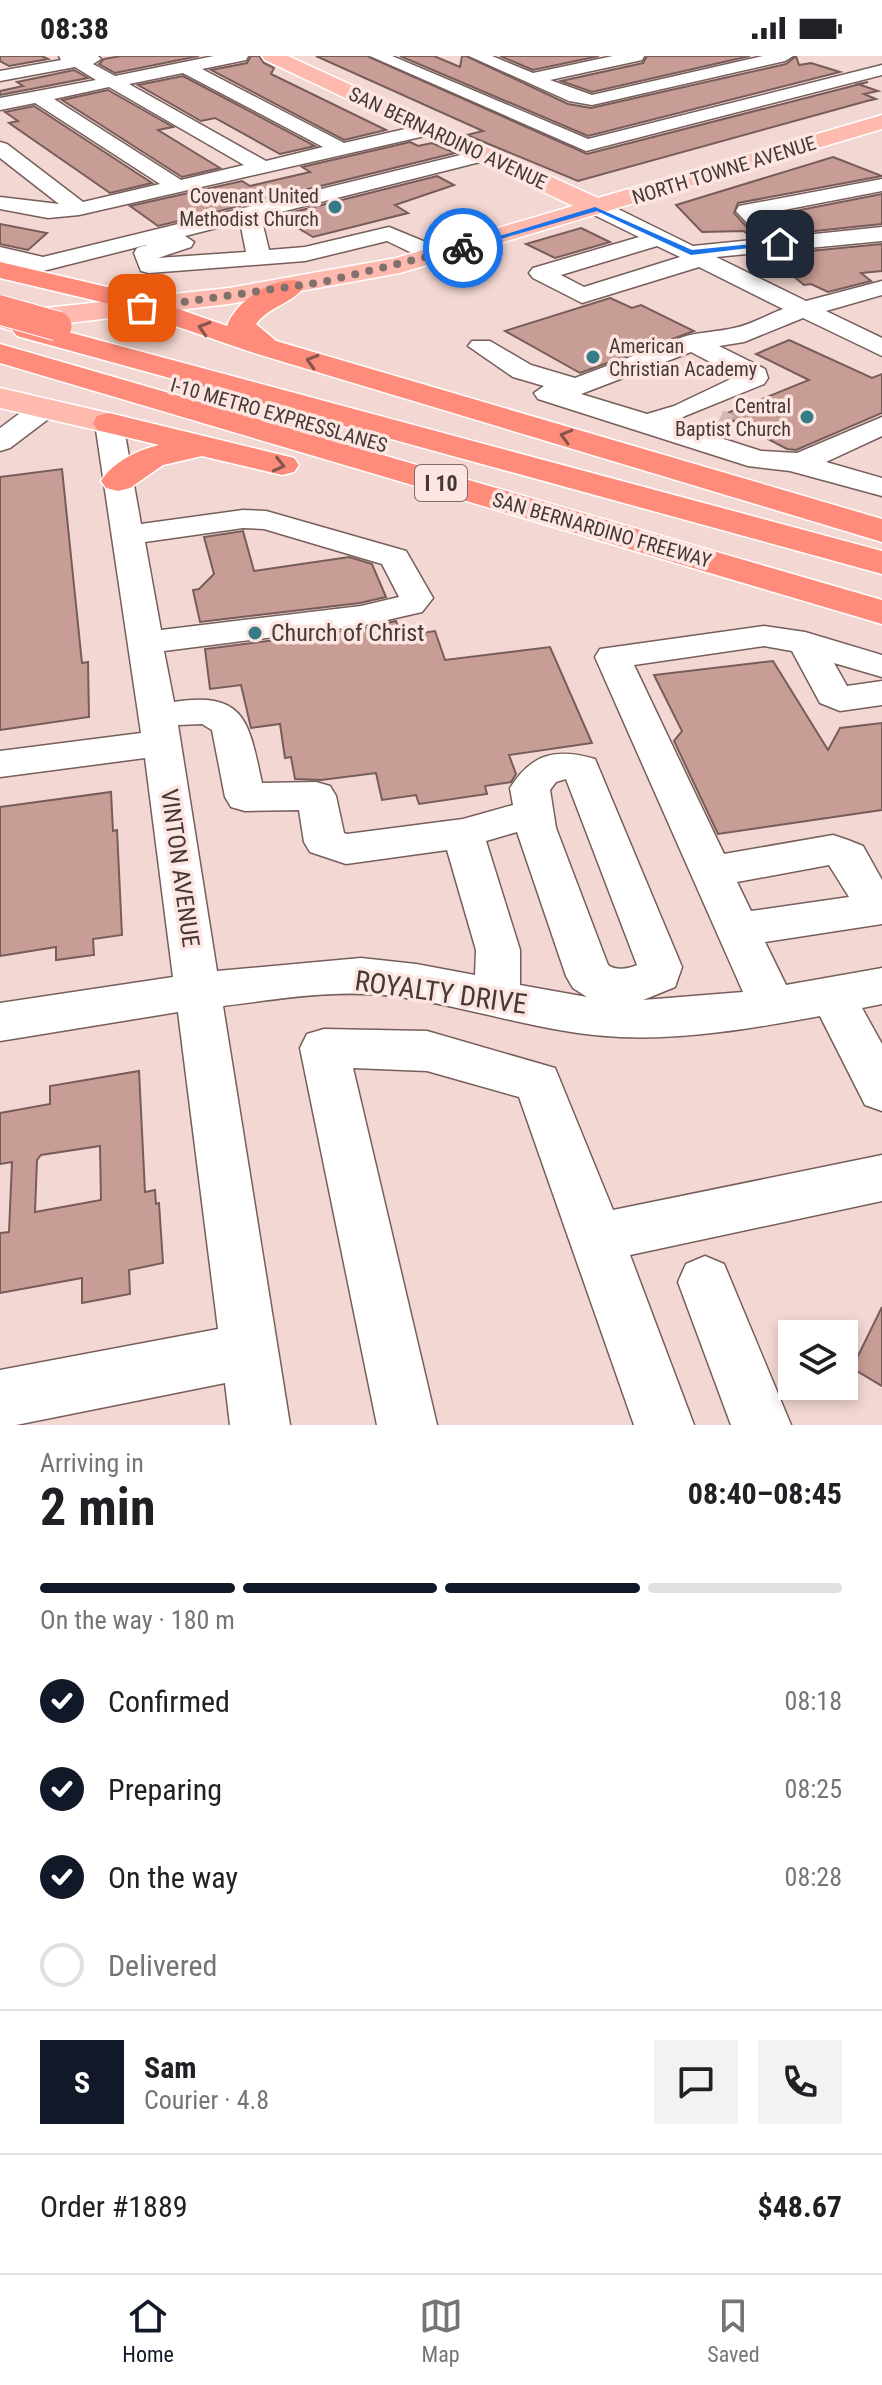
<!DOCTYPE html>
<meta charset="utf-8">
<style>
:root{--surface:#fff;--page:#f2f2f2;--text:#202124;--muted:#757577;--line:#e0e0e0;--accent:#111827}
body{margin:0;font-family:"Roboto Condensed",sans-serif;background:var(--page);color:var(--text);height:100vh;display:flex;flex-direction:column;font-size:30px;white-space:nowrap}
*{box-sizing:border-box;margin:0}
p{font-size:26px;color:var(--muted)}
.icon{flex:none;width:44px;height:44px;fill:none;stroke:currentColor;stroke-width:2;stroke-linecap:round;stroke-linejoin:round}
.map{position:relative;height:1369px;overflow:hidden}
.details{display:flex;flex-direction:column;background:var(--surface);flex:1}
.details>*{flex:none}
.fabs{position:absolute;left:778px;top:1264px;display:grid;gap:16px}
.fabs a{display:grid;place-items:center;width:80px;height:80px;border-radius:0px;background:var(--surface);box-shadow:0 4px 12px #0003;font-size:40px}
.pin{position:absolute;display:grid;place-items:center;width:68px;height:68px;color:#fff;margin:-34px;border-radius:16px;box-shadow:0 4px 12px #0006}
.courier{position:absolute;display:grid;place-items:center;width:80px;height:80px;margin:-40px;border:6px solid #1a73e8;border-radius:50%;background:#fff;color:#222;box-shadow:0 2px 10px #0007}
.head em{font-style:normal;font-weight:700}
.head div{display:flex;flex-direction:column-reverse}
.head{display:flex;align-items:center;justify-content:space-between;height:136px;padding:0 40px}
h1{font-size:52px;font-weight:700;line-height:60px}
.bar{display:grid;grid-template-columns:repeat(4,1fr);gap:12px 8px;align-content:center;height:96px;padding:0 40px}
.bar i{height:10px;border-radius:6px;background:var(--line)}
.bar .current{background:var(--accent)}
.bar p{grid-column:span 4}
.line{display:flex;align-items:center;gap:20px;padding:0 40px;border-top:2px solid var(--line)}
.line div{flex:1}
.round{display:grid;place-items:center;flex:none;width:84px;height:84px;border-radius:0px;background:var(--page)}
ol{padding:0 40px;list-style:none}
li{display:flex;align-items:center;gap:24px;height:88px}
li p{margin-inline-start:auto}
li .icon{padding:8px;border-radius:50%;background:var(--accent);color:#fff;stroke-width:4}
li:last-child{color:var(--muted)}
li i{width:44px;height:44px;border:4px solid var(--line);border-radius:50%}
.status{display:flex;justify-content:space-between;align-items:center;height:56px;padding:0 40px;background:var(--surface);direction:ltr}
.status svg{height:22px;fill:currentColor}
.dock{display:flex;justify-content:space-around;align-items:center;height:112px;border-top:2px solid var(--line);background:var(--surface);font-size:22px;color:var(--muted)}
.dock a{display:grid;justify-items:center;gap:4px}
.dock .current{color:var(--accent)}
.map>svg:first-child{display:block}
.building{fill:#c89d95;stroke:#765d59;stroke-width:2;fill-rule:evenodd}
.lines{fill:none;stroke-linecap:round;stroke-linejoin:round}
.minor-tunnel{stroke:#d0b7b3;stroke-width:32;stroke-dasharray:32 16;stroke-linecap:butt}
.minor-casing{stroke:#765e5a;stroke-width:3}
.major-casing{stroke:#fff;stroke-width:3}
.highway-casing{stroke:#fff;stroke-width:3}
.minor{fill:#fff;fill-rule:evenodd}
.major{fill:#ffbaaf;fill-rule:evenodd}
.highway{fill:#ff8c7a;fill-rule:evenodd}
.highway-bridge-casing{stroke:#fff;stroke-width:31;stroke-linecap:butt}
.highway-bridge{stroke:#ff8c7a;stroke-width:29}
.oneway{stroke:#86564e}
.route{fill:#1a73e8}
.done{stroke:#82706d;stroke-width:8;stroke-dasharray:0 14.4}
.poi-dot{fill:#357b88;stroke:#fde6e2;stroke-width:3}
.labels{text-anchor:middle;stroke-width:7;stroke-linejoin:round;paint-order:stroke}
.far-street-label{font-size:20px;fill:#453937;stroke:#fde6e2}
.far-poi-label{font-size:20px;fill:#453937;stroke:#fde6e2;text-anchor:end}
.shield{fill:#fde6e2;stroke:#7c6d6a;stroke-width:2}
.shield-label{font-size:22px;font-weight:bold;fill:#453937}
.poi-label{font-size:24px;fill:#453937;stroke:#fde6e2;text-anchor:start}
.street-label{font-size:24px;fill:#453937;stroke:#fde6e2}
.near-street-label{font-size:28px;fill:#453937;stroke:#fde6e2}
</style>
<div class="status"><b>08:38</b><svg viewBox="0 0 49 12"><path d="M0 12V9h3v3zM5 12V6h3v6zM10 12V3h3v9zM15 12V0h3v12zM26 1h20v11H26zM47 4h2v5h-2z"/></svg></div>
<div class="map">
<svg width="882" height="1369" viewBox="0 0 882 1369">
<rect width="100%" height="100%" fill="#f3d7d2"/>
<g class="building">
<polygon points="0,0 42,0 48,3 9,10 0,5"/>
<polygon points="121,0 199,0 115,17 99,8 104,3"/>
<polygon points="251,0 259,0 264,7 274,12 271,18 386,74 344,84 211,14 247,7"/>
<polygon points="316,0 367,0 587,98 868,26 858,28 878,35 864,38 876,43 867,45 578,125 467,79 483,75"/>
<polygon points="400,0 434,0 460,11 462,0 466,0 568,48 591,52 786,8 796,0 799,9 811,7 840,16 588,80"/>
<polygon points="500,0 599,0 533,14"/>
<polygon points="647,0 750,0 592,36 561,25 643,7"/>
<polygon points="74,14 88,22 0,39 0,35 23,30 17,26"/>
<polygon points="183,20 315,90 280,98 215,62 201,65 138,29"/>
<polygon points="108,34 173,71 158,74 220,112 182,121 62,44"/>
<polygon points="34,50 152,127 110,137 9,67 18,65 5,56"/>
<polygon points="410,86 418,90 432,87 455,97 158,170 130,150 242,125 250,130 310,116 302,111"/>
<polygon points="833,101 882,120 738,147 734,157 756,181 750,181 744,175 702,176 676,149"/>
<polygon points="437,120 454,129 395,149 408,157 313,181 278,160"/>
<polygon points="882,138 882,168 787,178 769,160"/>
<polygon points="0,168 47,177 28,194 0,188"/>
<polygon points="581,172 610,186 555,202 526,188"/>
<polygon points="882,188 882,215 861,217 871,225 828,236 811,228 804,229 768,199"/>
<polygon points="610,242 632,252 641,249 694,275 580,317 505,275"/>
<polygon points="789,284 872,322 882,318 882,357 796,394 787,393 730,363 732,362 725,358 809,324 756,298"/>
<polygon points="62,413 82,607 88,606 89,661 0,674 0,421"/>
<polygon points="243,475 254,515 349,501 372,508 386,541 360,547 200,566 193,534 199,533 214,518 204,481"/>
<polygon points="396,565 401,580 435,575 445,604 550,591 592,687 509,699 516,718 511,726 485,730 487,738 419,748 416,739 382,744 376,717 321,724 295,723 291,701 285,702 280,668 251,672 241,629 210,633 205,593 361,573"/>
<polygon points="773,605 828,694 840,672 882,667 882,754 718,778 674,685 682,675 654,619"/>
<polygon points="111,736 113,775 117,774 122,879 93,883 94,899 56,904 56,891 0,900 0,751"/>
<path d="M139 1015 145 1136 155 1134 156 1148 159 1147 163 1207 129 1214 130 1238 82 1247V1222L0 1237V1177L9 1176 12 1106 0 1108V1057L50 1048V1030ZM100 1090 101 1144 35 1156 37 1104 41 1099Z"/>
<polygon points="882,1251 882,1330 852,1312"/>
</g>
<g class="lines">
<polyline class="minor-tunnel" points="717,369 728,374"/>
<defs>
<g id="minor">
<path d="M59 0H98L101 3 93 8 115 20 214 0H248L246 4 202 13 344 87 431 67 441 73 438 77 79 159 48 162 0 153V141L59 148 0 102V86L7 88 83 146 160 128 35 47 0 54V42L96 24 75 11 0 25V15L61 4ZM183 17 323 91 266 105 129 28ZM109 31 244 109 181 124 54 43Z"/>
<polygon points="370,0 392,0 588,83 882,9 882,19 586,95"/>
<polygon points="469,0 492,0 533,17 613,0 644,0 642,4 550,24 592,39 763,0 793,0 785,5 592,49 569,45"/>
<path d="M485 93 495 99 492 103 261 161 269 194 305 191 389 171 428 187 431 192 428 197H412L387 185 305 205 149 217 141 215 134 197 137 192 150 188 43 215 0 205V191L43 201ZM240 166 246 196 158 202 191 191 194 186 185 180Z"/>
<path d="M882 123V135L763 158 786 181 882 171V185L716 201 806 245 882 225V239L826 255 882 282V300L803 262 744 286 719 290 765 313 768 322 764 328 685 360 674 367 761 395 797 397 882 361V380L826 406 882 422V440L790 415 748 410 538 343 534 337 544 330 513 321 468 290 472 285H490L531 309 575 322 683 281C699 276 717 276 734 272 750 269 767 259 783 253L699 211 582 247 533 222 529 217 533 212 639 181 590 157 587 152 590 147H606L693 190 762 183 736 155 739 150ZM657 190 680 201 584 231 561 219ZM691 296 737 320 674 350 647 358 581 338Z"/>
<polygon points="45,344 55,346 59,352 55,358 10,392 0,395 0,372 35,346"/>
<path d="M109 359 119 361 123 367 141 468 243 454 266 455 406 495 433 542 422 556 361 570 164 595 174 646C247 634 249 669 262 727L316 726 330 730 336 740 344 777 347 778 463 763 513 749 510 732C532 697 557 692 595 703L682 911 675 931 643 944 743 936 595 601 600 593 764 570 805 576 882 599V621L834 607 847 630 882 625V649L840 655 820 647 792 595 764 590 634 609 724 798 833 779 848 784 863 790 882 824V868L765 886 786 929 882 912V948L862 952 882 988V1055L865 1049 820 960C754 972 687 984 620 981 543 978 469 950 393 940 336 933 279 943 223 950L290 1369H230L225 1327 16 1369H0V1314L218 1273 178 956 0 985V947L173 921 145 702 0 721V695L141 677 95 367 99 361ZM243 472 264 473 382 508 399 541 361 550 161 574 145 486ZM202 668 212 674 225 741 231 751 245 755 299 754 304 786 310 796 346 808 447 794 476 894 475 919 416 908 361 902 217 915 178 669ZM566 723 637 909C628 913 616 915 608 909L556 772 550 734 556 726ZM517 776 566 920 573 932 587 941 520 929V894L486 785ZM829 809 849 841 751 855 737 826Z"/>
<polygon points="324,973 427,975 555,1012 613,1154 882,1099 882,1145 630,1199 694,1369 634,1369 519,1041 427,1015 353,1012 437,1369 377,1369 300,992 307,978"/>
<polygon points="705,1200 724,1208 791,1369 731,1369 678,1226 686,1208"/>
</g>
<g id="major">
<polygon points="262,0 288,0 598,142 882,59 882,73 400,217 229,248 9,274 0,271 0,259 9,256 229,232 396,202 573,150 265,4"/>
<polygon points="0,332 121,360 125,367 121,374 109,377 0,352"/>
</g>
<g id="highway">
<path d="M0 206 133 237 227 270C235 246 274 219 300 225L304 231C293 247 268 251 256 268L276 285 882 463V486L254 297 114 249 0 222Z"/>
<polygon points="27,265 882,495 882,518 17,280 12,274 17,268"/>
<polygon points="0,288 882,544 882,568 0,307"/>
<path d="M109 357 294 402 299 409 294 416 282 419 202 400 163 409 130 432 118 435 106 432 101 425C113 406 138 394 159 389L97 374 93 367 97 360Z"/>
</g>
</defs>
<use href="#minor" class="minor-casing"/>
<use href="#major" class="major-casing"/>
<use href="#highway" class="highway-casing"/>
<use href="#minor" class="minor"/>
<use href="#major" class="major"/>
<use href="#highway" class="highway"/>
<defs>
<polyline id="highway-bridge" points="0,254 57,270"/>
</defs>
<use href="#highway-bridge" class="highway-bridge-casing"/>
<use href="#highway-bridge" class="highway-bridge"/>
</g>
<defs><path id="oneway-chevron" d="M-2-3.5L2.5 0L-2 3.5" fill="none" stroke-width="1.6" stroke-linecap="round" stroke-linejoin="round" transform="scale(2)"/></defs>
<g class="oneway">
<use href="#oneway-chevron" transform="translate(204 272) rotate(-163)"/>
<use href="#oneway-chevron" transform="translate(312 305) rotate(-163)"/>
<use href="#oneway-chevron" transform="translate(566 380) rotate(-164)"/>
<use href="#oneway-chevron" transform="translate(279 409) rotate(14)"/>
</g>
<polygon class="route" points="595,151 692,194 780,185 784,188 691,199 597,155 466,193 460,192"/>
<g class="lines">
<polyline class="done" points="142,252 323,226 463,192"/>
</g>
<g class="poi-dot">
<circle cx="335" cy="151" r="8"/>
<circle cx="593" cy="301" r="8"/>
<circle cx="807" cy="361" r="8"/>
<circle cx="255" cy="577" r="8"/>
</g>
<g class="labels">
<g class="far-street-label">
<text transform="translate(448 82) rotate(25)" y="7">SAN BERNARDINO AVENUE</text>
<text transform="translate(724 114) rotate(-17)" y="7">NORTH TOWNE AVENUE</text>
<text transform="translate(279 359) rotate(16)" y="7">I-10 METRO EXPRESSLANES</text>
<text transform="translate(602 474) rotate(16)" y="7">SAN BERNARDINO FREEWAY</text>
</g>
<g class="far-poi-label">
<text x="319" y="147">Covenant United<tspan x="319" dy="23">Methodist Church</tspan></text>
<text x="609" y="297" text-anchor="start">American<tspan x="609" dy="23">Christian Academy</tspan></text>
<text x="791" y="357">Central<tspan x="791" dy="23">Baptist Church</tspan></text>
</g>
<rect class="shield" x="415" y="409" width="52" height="36" rx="6"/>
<g class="shield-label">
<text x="441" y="435">I 10</text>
</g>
<g class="poi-label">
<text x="271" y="585">Church of Christ</text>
</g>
<g class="street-label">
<text transform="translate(180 812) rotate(82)" y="8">VINTON AVENUE</text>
</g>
<g class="near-street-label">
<text transform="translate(441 936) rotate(8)" y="10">ROYALTY DRIVE</text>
</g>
</g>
</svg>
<div class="fabs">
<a><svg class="icon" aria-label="layers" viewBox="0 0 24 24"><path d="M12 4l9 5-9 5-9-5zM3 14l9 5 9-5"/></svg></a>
</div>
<div class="pin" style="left:142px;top:252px;background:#ea580c"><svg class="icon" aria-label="bag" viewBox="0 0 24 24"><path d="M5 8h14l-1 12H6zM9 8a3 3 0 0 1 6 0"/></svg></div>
<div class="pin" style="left:780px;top:188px;background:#1f2937"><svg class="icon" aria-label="home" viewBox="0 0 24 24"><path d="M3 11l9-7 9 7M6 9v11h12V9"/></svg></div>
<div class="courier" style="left:463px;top:192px"><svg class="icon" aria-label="bike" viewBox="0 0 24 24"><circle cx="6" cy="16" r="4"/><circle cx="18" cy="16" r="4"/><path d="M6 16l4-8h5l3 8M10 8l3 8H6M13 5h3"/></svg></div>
</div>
<section class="details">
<div class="head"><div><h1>2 min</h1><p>Arriving in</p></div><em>08:40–08:45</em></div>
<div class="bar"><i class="current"></i><i class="current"></i><i class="current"></i><i></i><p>On the way · 180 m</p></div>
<ol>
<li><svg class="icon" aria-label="check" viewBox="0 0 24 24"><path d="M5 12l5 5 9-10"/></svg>Confirmed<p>08:18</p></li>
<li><svg class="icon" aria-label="check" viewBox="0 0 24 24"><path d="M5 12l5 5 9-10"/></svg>Preparing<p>08:25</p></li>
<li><svg class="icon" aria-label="check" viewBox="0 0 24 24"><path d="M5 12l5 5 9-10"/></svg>On the way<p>08:28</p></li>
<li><i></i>Delivered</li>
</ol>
<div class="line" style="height:144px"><b class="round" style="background:var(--accent);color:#fff">S</b><div><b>Sam</b><p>Courier · 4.8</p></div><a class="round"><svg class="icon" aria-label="chat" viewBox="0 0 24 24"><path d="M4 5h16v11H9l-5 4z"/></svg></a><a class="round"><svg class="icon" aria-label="phone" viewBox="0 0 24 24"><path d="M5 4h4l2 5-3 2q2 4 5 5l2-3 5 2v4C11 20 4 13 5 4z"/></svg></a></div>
<div class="line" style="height:104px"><div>Order #1889</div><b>$48.67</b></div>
</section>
<nav class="dock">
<a class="current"><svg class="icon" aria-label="home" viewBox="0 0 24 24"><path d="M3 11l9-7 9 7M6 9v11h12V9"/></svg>Home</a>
<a><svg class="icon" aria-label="map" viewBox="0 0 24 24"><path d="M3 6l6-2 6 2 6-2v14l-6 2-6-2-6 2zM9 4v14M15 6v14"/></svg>Map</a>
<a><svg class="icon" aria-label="saved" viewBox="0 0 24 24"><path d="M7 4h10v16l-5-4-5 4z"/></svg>Saved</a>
</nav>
